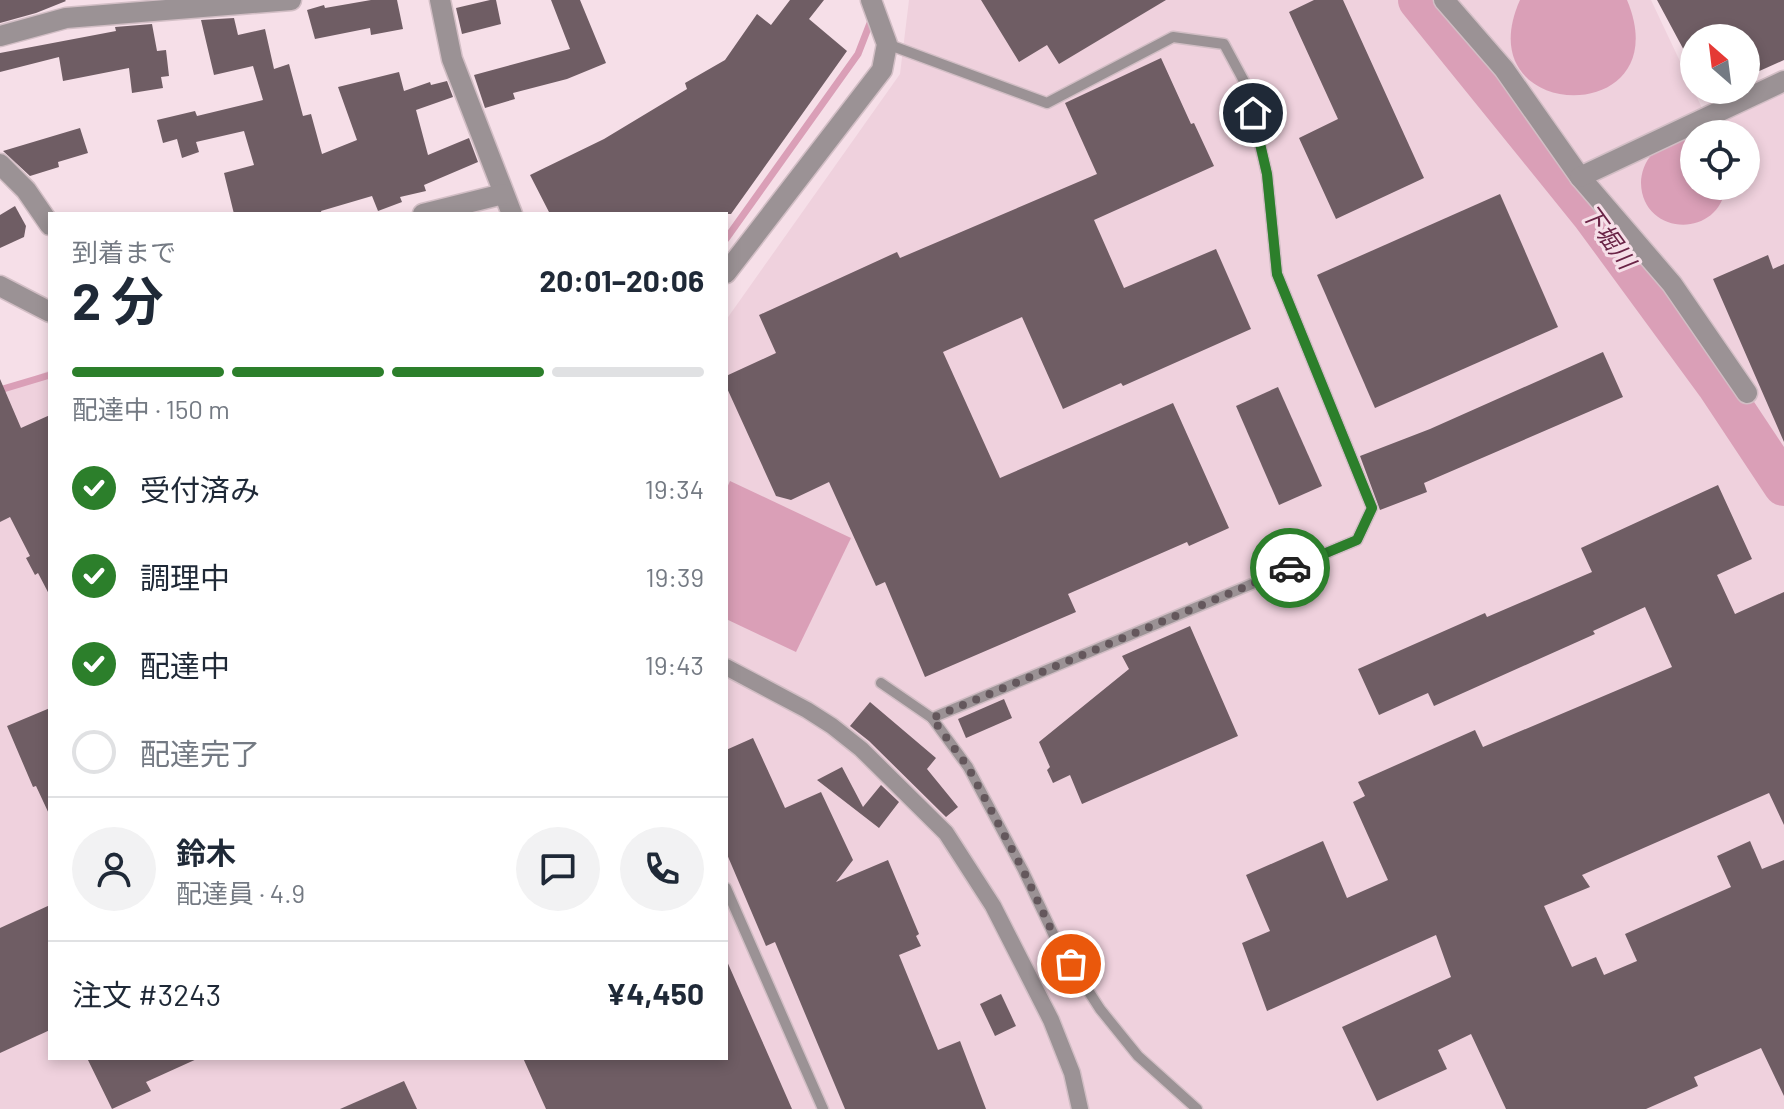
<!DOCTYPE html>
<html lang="ja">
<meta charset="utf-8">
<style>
:root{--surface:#fff;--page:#f2f2f3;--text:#1f2937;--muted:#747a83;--line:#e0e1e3;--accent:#2c7f2b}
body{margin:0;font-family:Barlow,"Noto Sans JP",sans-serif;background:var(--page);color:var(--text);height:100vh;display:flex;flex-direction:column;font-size:30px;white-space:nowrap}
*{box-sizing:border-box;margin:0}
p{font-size:26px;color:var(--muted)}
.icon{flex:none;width:44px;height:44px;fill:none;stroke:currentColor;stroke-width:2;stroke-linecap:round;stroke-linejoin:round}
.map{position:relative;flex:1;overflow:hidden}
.details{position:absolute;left:48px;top:212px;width:680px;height:848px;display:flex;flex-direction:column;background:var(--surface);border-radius:0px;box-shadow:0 4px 12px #0003}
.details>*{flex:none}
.needle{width:52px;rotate:332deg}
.tools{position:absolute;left:1680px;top:24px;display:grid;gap:16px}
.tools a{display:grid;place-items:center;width:80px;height:80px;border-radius:50%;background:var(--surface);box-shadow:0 4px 12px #0003;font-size:40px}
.pin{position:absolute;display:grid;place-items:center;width:68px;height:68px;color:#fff;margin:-34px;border:4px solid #fff;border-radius:50%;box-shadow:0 2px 8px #0007}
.courier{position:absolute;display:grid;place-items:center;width:80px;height:80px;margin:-40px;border:6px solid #2c7f2b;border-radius:50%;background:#fff;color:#222;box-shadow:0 2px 10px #0007}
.headline em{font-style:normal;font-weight:700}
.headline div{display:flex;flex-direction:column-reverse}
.headline{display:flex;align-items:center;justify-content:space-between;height:136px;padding:0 24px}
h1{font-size:52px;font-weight:700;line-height:60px}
.bar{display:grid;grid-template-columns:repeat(4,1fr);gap:12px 8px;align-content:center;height:96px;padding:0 24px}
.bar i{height:10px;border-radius:6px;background:var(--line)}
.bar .active{background:var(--accent)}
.bar p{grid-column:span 4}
.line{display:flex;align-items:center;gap:20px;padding:0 24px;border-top:2px solid var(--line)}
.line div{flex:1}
.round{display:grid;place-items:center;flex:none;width:84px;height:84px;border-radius:42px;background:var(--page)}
ol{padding:0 24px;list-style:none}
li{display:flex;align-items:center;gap:24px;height:88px}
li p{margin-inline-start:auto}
li .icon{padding:8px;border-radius:50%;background:var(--accent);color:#fff;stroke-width:4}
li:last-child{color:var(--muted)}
li i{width:44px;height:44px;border:4px solid var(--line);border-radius:50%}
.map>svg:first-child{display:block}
.built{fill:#efd1dd;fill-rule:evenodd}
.water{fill:#da9fb7}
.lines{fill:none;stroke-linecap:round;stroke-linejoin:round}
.stream{stroke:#da9fb7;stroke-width:7}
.river{stroke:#da9fb7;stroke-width:42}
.building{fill:#6f5d64}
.service-casing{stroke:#d2bec5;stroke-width:13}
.pedestrian-casing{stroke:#d2bec5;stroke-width:19}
.minor-casing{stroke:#d2bec5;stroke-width:23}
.tertiary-casing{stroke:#d2bec5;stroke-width:23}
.service{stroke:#9b9295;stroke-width:10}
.pedestrian{stroke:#9b9295;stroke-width:16}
.minor{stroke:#9b9295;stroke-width:20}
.tertiary{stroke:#9b9295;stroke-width:20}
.done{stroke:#64575c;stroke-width:8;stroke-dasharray:0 14.4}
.route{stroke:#2c7f2b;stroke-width:10}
.labels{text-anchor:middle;stroke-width:6;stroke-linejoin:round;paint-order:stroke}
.water-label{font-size:24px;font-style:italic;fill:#6a2446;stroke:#f6dfe8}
</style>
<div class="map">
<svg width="1784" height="1109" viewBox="0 0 1784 1109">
<rect width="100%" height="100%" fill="#f6dfe8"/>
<path class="built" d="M909 0H1651L1702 108 1740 90H1746V87L1784 70V1109H0V391L50 370V1058H726V320L900 74ZM1694 134H1746V186H1694Z"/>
<g class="water">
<path d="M1520 0H1627C1681 129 1464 125 1520 0Z"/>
<path d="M1679 140 1694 141V186H1726C1719 240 1642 236 1641 183 1641 173 1645 162 1652 154 1658 147 1670 144 1679 140Z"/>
<polygon points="730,481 851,538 796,652 726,619 726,490"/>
</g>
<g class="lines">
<g class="stream">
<polyline points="726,239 858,54 872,18"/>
<polyline points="0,390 50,375"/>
</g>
<polyline class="river" points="1419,0 1593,215 1717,384 1784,485"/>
</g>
<g class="building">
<polygon points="0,0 65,0 66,1 36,13 0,23"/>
<polygon points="371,0 397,0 403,29 371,35 370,28 315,39 307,10 324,5 325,8"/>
<polygon points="490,0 496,0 501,24 462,34 456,8"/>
<polygon points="551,0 580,0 606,63 567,79 513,93 515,99 485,108 474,75 570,49"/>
<polygon points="790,0 824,0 809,19 847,51 731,214 550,214 530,175 604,139 687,89 685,83 725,60 757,14 771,25"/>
<polygon points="981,0 1166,0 1059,64 1047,45 1019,62"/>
<polygon points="1314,0 1343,0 1424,178 1336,219 1299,138 1338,119 1289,12"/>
<polygon points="1657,0 1784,0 1784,60 1746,77 1746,38 1694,38 1694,69"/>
<polygon points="234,18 238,35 265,29 274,69 289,64 303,116 311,114 322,154 357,140 338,87 399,72 404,91 430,82 431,85 447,81 453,97 416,110 428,155 469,138 478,162 424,185 426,191 400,197 402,202 378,211 372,196 321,211 322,214 234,214 224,173 254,165 244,131 196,142 199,152 182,158 177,139 163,143 157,120 195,111 197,116 263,100 253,66 214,75 201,20"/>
<polygon points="152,24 157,51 166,50 169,76 161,77 163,88 132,93 129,68 63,81 59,57 0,72 0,53 116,31 115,27"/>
<polygon points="1161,58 1191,124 1194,123 1214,166 1094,220 1124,288 1216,249 1251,329 1123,386 1121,383 1063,409 1022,317 943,352 1000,478 1173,403 1229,528 1189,546 1187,542 1068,594 1076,612 925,677 885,582 876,586 829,482 791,500 776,496 726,386 726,376 776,353 759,315 897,252 900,258 1097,174 1065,103"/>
<polygon points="80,128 88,153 58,162 59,167 30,176 3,151"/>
<polygon points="1500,194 1558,327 1375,408 1317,275"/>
<polygon points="15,206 26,226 24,237 0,248 0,215"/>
<polygon points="1768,255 1773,269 1784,264 1784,442 1713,279"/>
<polygon points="1603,352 1623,397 1424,483 1427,492 1380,510 1360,456 1430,429"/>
<polygon points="0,379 21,428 50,415 50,596 38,573 35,575 26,558 30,556 10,517 0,522"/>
<polygon points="1278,387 1322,486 1279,505 1236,406"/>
<polygon points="1718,485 1752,559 1717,575 1735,614 1784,592 1784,825 1769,793 1582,875 1590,887 1544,906 1572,967 1596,957 1604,975 1637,961 1625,934 1731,887 1717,856 1750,841 1762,869 1784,860 1784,1096 1761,1048 1694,1077 1698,1086 1646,1109 1506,1109 1471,1034 1438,1050 1447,1069 1377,1101 1342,1027 1451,977 1436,935 1267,1011 1242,943 1270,931 1246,875 1323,841 1347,898 1388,880 1353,802 1365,796 1358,782 1475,730 1483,747 1672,667 1645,607 1593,631 1595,634 1434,706 1428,693 1379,715 1358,669 1485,613 1487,617 1592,572 1581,548"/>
<polygon points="1190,626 1238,736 1082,804 1070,775 1053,783 1047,770 1050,767 1039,742 1129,669 1122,656"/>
<polygon points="1004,699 1012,718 966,738 958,719"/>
<polygon points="870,702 936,758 927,769 958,807 946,817 869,741 850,726"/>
<polygon points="50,708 50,816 36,786 33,787 7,726"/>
<polygon points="753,738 785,808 821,792 853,860 836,882 888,860 919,934 916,936 921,946 899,955 938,1050 960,1041 986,1109 845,1109 775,942 766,946 726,852 726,750"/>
<polygon points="842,767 863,807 881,785 899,802 879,828 817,780"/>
<polygon points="50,905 50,1030 0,1053 0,928"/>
<polygon points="726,959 792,1109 546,1109 523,1058 726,1058"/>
<polygon points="1001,994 1016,1026 995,1036 980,1004"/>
<polygon points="87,1058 199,1058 146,1082 151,1091 112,1109"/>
<polygon points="404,1081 417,1109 340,1109"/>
</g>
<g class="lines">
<defs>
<g id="service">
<polyline points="887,44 1047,103 1173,37 1224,44 1245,83 1267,174 1277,274 1372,508 1357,540 932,718"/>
<polyline points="881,683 932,718 968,767 1023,870 1057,942 1100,1009 1138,1056 1197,1109"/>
<polyline points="726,888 823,1109"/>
</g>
<polyline id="pedestrian" points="726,667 807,710 832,726 861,749 946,833 993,906 1051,1020 1072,1073 1080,1109"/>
<g id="minor">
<polyline points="440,0 452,59 512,214"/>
<polyline points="1444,0 1504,69 1580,177 1672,284 1747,393"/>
<polyline points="0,36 66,18 291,0"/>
<polyline points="0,164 26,190 50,225"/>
<polyline points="1580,177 1784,81"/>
<polyline points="423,214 503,194"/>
<polyline points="0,286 50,312"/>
</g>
<polyline id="tertiary" points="726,273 882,70 887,44 871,0"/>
</defs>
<use href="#service" class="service-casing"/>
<use href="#pedestrian" class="pedestrian-casing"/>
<use href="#minor" class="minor-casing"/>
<use href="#tertiary" class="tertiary-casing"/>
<use href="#service" class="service"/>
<use href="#pedestrian" class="pedestrian"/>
<use href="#minor" class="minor"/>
<use href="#tertiary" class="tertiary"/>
</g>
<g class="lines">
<polyline class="done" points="1071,964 1057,942 1023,870 968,767 932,718 1290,568"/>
<polyline class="route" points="1253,113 1267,174 1277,274 1372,508 1357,540 1290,568"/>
</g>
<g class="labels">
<g class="water-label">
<text transform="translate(1608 237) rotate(54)" y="8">下堀川</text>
</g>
</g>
</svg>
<div class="tools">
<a><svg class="needle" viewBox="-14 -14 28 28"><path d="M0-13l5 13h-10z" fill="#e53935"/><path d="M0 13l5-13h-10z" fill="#747a83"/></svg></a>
<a><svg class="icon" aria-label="locate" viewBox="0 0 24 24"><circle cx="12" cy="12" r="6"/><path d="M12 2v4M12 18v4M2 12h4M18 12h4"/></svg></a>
</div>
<div class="pin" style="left:1071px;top:964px;background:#ea580c"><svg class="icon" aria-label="bag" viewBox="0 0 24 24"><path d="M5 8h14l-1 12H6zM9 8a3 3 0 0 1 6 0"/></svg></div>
<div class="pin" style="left:1253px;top:113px;background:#1f2937"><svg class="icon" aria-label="home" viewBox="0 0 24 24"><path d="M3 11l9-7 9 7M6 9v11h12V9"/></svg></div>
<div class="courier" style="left:1290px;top:568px"><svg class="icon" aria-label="car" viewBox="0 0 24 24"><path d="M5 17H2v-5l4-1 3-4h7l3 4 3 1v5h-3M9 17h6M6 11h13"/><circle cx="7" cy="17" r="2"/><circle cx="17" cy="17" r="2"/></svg></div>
<section class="details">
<div class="headline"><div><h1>2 分</h1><p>到着まで</p></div><em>20:01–20:06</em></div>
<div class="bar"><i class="active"></i><i class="active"></i><i class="active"></i><i></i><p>配達中 · 150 m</p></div>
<ol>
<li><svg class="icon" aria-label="check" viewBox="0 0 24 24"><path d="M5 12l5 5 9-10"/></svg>受付済み<p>19:34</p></li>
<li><svg class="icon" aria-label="check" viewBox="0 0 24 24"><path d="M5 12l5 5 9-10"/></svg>調理中<p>19:39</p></li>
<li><svg class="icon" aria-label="check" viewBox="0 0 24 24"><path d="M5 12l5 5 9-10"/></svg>配達中<p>19:43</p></li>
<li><i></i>配達完了</li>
</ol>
<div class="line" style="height:144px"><a class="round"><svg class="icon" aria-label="person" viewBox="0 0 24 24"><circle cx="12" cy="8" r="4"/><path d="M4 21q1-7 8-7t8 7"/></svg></a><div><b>鈴木</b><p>配達員 · 4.9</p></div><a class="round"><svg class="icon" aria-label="chat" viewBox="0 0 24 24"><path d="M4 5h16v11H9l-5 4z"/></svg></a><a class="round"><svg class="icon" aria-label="phone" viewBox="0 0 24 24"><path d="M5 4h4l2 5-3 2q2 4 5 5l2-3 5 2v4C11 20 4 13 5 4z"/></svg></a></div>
<div class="line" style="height:104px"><div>注文 #3243</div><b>¥4,450</b></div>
</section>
</div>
